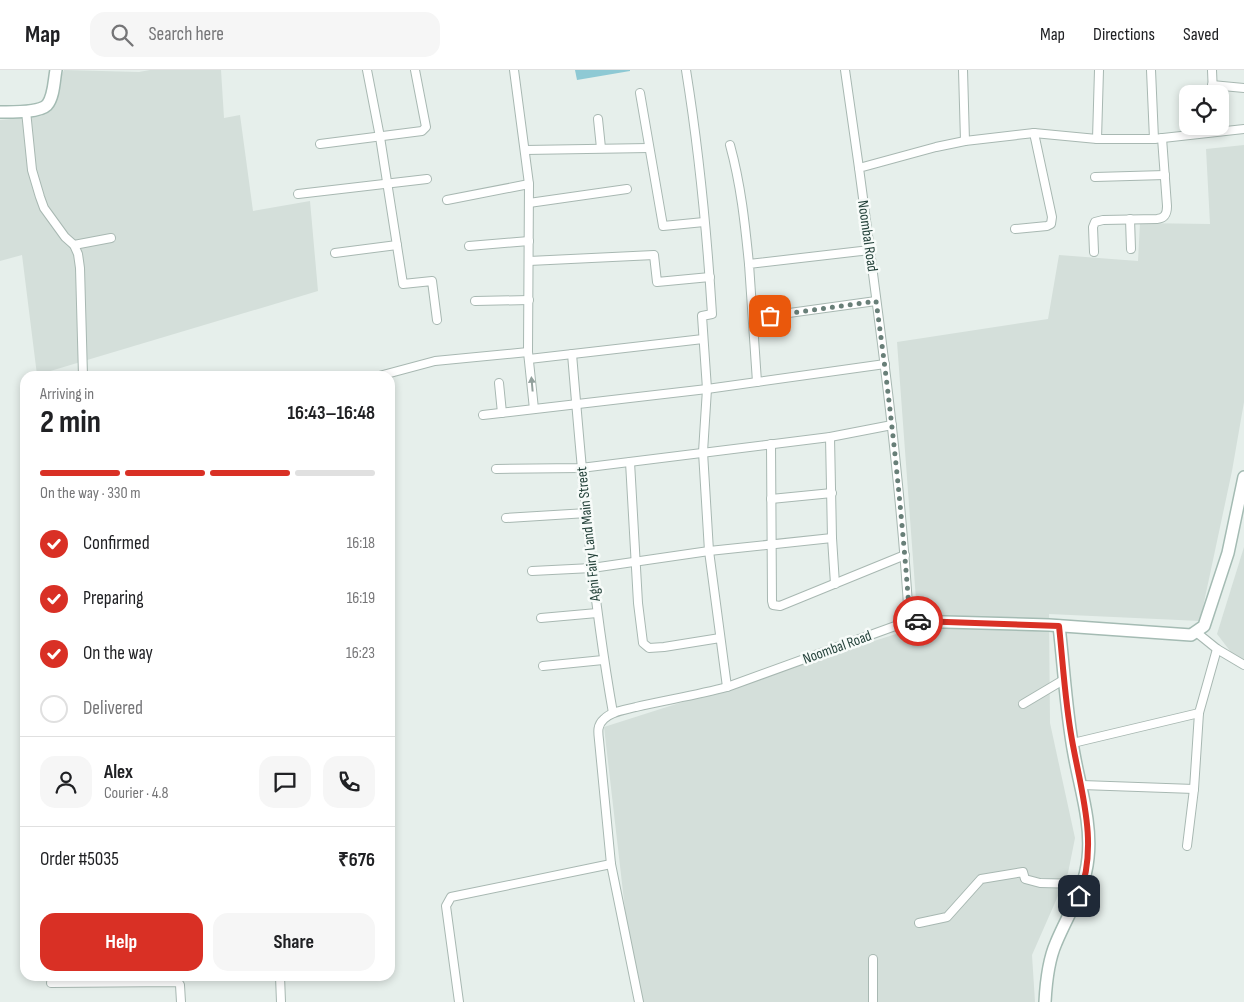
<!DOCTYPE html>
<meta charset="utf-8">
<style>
:root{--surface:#fff;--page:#f6f6f6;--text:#202124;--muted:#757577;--line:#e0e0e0;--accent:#d93025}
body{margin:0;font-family:"Sofia Sans Condensed",sans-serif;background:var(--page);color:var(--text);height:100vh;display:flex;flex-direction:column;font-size:19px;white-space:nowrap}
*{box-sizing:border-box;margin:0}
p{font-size:16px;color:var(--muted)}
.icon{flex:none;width:28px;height:28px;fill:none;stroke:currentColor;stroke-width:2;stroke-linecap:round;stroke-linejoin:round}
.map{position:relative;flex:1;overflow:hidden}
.panel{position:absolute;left:20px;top:301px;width:375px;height:610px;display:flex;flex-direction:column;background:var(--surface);border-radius:15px;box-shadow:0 2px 8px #0003}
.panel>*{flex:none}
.buttons{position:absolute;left:1179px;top:15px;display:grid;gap:10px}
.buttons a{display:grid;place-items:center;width:50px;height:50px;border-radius:10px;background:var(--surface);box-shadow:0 2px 8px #0003;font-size:25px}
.pin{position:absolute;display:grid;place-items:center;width:42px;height:42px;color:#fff;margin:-21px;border-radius:10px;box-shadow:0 2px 8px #0006}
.courier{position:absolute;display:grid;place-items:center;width:50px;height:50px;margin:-25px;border:4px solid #d93025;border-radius:50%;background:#fff;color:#222;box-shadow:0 1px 6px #0007}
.head em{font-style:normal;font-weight:700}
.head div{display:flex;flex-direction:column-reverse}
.head{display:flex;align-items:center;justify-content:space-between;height:85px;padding:0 20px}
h1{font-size:32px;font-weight:700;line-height:38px}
.bar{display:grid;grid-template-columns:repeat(4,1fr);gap:8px 5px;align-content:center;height:60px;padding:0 20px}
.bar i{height:6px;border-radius:4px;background:var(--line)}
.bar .current{background:var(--accent)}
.bar p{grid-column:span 4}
.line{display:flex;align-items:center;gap:12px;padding:0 20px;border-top:1px solid var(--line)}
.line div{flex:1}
.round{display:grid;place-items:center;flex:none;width:52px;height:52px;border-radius:15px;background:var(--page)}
ol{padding:0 20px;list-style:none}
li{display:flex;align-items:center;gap:15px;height:55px}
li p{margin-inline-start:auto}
li .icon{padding:5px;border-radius:50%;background:var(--accent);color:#fff;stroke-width:4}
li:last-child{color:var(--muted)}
li i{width:28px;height:28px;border:2px solid var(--line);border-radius:50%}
.action{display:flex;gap:10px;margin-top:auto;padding:10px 20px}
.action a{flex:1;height:58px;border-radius:15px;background:var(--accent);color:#fff;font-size:20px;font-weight:700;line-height:58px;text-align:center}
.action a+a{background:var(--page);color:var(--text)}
header{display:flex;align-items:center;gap:30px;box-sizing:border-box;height:70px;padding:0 25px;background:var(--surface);border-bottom:1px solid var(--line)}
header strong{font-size:24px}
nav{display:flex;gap:28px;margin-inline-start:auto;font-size:18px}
.search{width:350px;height:45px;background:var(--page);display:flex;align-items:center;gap:12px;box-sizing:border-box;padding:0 18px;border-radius:15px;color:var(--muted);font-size:19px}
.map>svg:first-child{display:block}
.built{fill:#d4dfda}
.water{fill:#8ec9d4}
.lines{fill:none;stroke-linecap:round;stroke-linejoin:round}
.street-casing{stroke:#a8b8b2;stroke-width:10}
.secondary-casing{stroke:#a4bbb3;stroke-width:14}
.street{stroke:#fff;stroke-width:8}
.secondary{stroke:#fff;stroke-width:11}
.oneway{fill:#92a09c}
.done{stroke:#687f78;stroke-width:5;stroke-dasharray:0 9}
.route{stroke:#d93025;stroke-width:6}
.labels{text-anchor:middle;stroke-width:5;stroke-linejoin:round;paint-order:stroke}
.street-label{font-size:15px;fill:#24423a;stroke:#f7fbf9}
</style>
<header>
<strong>Map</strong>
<div class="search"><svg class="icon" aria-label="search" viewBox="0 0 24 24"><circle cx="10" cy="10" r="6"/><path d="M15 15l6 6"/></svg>Search here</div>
<nav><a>Map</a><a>Directions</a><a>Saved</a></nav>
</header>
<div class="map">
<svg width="1244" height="932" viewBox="0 0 1244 932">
<rect width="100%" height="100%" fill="#e6efeb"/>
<g class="built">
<polygon points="64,0 139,2 150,0 221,0 224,48 240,45 253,141 310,131 318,221 37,305 22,185 0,191 0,50 42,46"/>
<polygon points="1244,75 1244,332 1232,401 1200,551 1049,544 1050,653 1075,768 1068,803 1032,885 1035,932 643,932 626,848 604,657 918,557 897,272 1048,249 1059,185 1138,191 1140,153 1210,154 1206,79"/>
<polygon points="1244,477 1244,599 1217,564"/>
</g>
<polygon class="water" points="575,0 630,0 630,1 577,10"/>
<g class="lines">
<defs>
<g id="street">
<polyline points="367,0 380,67 403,214 432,211 437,250"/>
<polyline points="514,0 529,114 528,282 534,339"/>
<path d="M686 0C699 81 707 163 712 244L702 246 707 319 703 382 709 481 727 617"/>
<polyline points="845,0 859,98"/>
<polyline points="963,0 965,71"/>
<polyline points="1151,0 1154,69"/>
<polyline points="1212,0 1213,24"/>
<polyline points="1212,15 1244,18"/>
<polyline points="640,23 663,156 704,152"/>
<polyline points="26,41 32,100 40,127 44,138 65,167 74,175 111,168"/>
<polyline points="598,49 601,78"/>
<polyline points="1097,69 1099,0"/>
<polyline points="320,74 422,61 426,57 415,0"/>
<path d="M730 75C741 115 745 154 749 194"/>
<polyline points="525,80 649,78"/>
<polyline points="1095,107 1165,105"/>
<polyline points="298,124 427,109"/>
<polyline points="447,130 529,114"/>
<polyline points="529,133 627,119"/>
<polyline points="1130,149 1131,179"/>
<polyline points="1015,159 1047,156 1051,154 1052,147 1034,63"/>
<polyline points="74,175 78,184 80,198 83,306"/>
<polyline points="469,176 529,171"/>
<path d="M1094 182 1093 157 1095 152 1103 150 1157 149C1165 148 1167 144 1167 136L1162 68"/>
<polyline points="335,183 397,175"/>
<polyline points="529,191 654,185 657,212 710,207"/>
<polyline points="475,231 529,230"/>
<polyline points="753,248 876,231"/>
<path d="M572 284C582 404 592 524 613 643"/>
<polyline points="529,289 703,269"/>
<polyline points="379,306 435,291 528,282"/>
<polyline points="757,312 749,194 870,180"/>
<polyline points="499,313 502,343"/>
<polyline points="483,345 707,319 885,294"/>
<polyline points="830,367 832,468 835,514"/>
<polyline points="771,374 772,531 773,535 780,536 905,485"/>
<polyline points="630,392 638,533 643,573 649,578 664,577 720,568"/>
<polyline points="496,399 581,398 830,367 892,355"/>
<polyline points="771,429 832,423"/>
<polyline points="506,448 587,443"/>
<polyline points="532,501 592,498 709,481 832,468"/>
<polyline points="541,548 597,543"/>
<polyline points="1196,562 1217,579 1244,595"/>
<polyline points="543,596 603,590"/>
<polyline points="1023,634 1065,609"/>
<polyline points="1073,673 1199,643"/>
<polyline points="1082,715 1194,719"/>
<polyline points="1187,776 1194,719 1199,643 1217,579"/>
<polyline points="919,853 947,847 981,809 1023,802 1025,809 1040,813 1083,814"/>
<polyline points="280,906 281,932"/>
<polyline points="51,913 178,912 180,915 181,932"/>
<polyline points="459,932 446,836 451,827 611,794"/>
<path d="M639 932 611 794 599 670C598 662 597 655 604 649 612 641 625 640 636 637 666 630 697 625 727 617L909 551C900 399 879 248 859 98L936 77 965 71 1034 63 1097 69H1154L1244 59"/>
<polyline points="873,932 873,889"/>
</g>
<g id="secondary">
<path d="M0 42C11 42 39 43 47 35 54 27 54 10 56 0"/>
<polyline points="909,551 1049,555 1191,565 1204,556 1228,483 1244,407"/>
<path d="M1045 932C1046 913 1048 891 1056 873 1068 844 1085 820 1088 788 1092 753 1080 718 1074 684 1066 642 1064 598 1059 556"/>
</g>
</defs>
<use href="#street" class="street-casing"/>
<use href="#secondary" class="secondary-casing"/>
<use href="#street" class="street"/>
<use href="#secondary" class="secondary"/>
</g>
<defs><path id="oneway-solid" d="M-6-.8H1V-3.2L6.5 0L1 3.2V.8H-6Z" transform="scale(1.25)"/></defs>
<use class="oneway" href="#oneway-solid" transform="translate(532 314) rotate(-95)"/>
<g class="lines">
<path class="done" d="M770 246 876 231C891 337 902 444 910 551H918"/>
<path class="route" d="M918 551 1059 556C1063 594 1065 632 1072 670 1081 721 1099 775 1079 826"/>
</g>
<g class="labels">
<g class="street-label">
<text transform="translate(868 166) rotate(82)" y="5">Noombal Road</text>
<text transform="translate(588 464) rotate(-96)" y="5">Agni Fairy Land Main Street</text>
<text transform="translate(837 577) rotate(-20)" y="5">Noombal Road</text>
</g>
</g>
</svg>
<div class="buttons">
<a><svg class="icon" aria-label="locate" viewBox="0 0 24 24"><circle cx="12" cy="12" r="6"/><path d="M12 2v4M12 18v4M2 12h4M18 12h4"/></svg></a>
</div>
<div class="pin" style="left:770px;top:246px;background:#ea580c"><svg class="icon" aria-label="bag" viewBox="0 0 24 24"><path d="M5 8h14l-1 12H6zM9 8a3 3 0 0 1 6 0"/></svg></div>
<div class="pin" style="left:1079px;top:826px;background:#1f2937"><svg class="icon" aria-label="home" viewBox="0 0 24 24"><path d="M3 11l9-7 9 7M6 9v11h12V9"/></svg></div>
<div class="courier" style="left:918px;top:551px"><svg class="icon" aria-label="car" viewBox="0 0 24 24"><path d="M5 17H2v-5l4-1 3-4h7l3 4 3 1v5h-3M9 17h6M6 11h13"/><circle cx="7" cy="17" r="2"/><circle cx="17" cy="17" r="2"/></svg></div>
<section class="panel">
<div class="head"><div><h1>2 min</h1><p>Arriving in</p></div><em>16:43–16:48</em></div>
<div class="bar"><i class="current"></i><i class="current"></i><i class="current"></i><i></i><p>On the way · 330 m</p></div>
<ol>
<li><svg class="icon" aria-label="check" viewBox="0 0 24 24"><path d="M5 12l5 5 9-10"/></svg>Confirmed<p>16:18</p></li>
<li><svg class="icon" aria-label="check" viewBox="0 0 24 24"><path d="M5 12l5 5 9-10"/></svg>Preparing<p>16:19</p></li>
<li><svg class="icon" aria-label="check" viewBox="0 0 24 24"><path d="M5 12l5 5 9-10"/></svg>On the way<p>16:23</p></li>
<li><i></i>Delivered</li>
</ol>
<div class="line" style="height:90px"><a class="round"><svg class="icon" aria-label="person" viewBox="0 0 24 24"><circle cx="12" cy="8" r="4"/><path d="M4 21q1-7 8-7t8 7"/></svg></a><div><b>Alex</b><p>Courier · 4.8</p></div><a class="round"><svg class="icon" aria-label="chat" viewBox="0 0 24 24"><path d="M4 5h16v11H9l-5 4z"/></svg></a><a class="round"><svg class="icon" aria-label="phone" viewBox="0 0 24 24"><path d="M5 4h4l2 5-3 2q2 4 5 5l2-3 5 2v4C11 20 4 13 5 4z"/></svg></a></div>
<div class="line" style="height:65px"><div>Order #5035</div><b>₹676</b></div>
<div class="action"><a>Help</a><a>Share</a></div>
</section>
</div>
